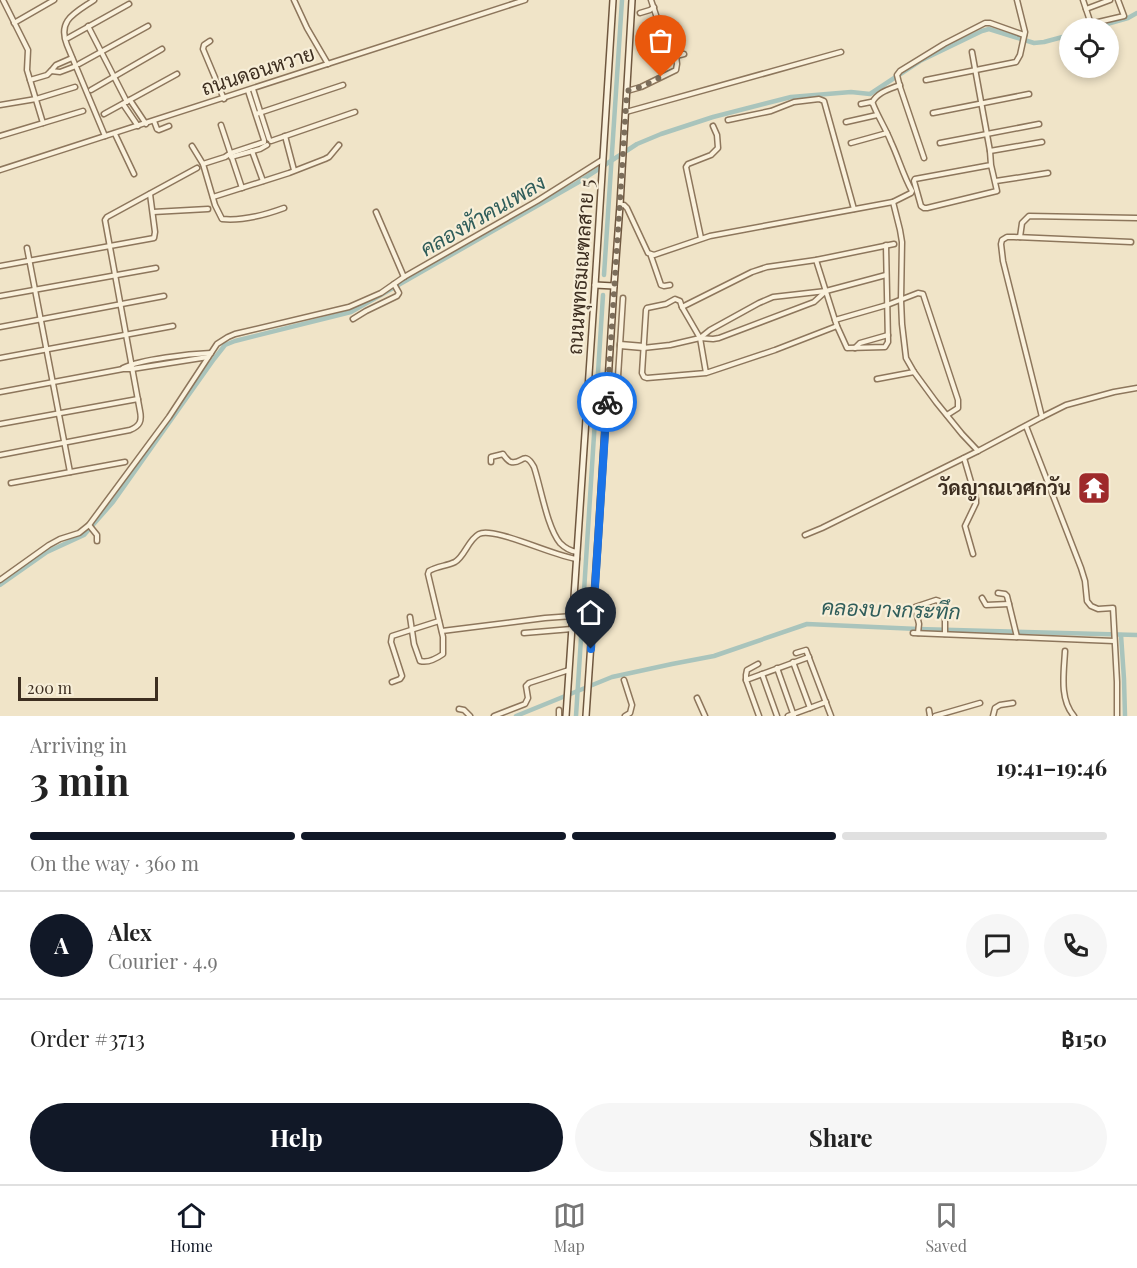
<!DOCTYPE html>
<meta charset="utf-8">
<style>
:root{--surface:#fff;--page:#f6f6f6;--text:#222;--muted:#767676;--line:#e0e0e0;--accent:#111827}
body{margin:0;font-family:"Playfair Display",Sarabun,serif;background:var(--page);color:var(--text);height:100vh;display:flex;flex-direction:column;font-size:22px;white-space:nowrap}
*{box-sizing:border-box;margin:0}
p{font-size:20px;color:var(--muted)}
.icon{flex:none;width:33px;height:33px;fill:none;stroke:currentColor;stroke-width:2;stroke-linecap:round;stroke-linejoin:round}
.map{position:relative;height:716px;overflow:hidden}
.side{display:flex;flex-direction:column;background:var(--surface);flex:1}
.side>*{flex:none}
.tools{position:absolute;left:1059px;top:18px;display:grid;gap:12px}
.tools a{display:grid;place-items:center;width:60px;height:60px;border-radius:50%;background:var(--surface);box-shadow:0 3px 9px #0003;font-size:30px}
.scale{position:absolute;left:18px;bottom:15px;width:140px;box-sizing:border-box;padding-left:6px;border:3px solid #3d2e20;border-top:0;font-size:16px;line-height:21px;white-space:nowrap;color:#3d2e20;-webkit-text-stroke:4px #f7eed8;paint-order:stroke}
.pin{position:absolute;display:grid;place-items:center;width:51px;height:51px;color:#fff;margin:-62px -26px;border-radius:50% 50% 50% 0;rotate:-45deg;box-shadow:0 0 6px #0007}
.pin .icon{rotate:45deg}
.courier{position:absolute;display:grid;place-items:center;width:60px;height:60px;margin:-30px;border:4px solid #1a73e8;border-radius:50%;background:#fff;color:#222;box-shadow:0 2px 8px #0007}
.overview em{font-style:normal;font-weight:700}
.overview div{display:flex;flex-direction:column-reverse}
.overview{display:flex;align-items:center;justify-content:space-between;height:102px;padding:0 30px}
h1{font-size:39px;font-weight:700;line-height:45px}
.bar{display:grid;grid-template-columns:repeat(4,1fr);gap:9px 6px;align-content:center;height:72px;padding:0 30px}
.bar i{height:8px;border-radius:4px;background:var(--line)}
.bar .selected{background:var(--accent)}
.bar p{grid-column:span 4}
.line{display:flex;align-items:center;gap:15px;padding:0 30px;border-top:2px solid var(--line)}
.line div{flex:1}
.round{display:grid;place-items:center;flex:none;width:63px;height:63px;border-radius:32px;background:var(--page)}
.action{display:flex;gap:12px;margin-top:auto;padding:12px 30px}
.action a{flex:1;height:69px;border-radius:36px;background:var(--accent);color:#fff;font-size:24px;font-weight:700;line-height:69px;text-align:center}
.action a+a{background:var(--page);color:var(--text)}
.menu{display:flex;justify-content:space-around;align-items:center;height:84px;border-top:2px solid var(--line);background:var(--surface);font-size:16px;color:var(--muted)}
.menu a{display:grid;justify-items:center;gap:3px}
.menu .selected{color:var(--accent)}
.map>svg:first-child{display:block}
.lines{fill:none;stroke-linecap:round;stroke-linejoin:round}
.canal{stroke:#a9c4bc;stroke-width:4.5}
.minor-casing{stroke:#8d765c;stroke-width:7}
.secondary-casing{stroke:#6f573f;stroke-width:8}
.minor{stroke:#faf1dc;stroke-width:4}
.secondary{stroke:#faf1dc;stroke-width:5}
.done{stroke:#7c6e5b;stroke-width:6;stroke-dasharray:0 10.8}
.route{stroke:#1a73e8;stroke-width:8}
.labels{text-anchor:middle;stroke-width:4.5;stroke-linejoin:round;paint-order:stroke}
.street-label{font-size:20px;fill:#3d2e20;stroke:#f7eed8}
.poi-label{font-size:20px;font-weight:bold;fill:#3d2e20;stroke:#f7eed8;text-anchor:end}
.water-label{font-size:21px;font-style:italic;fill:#2f5d5a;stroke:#f7eed8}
</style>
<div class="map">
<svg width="1137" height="716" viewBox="0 0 1137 716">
<rect width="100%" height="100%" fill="#f0e4c8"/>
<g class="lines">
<g class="canal">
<polyline points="1093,28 1128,18 1137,13"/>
<polyline points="604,275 622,0"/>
<polyline points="0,585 47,552 84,535 113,502 214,359 225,345 235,341 351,312 577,183 637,144 661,134 713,117 791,97 851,92 870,94 920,61 982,31 989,29 1034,43 1044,42 1070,35"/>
<polyline points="1121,635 1124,679 1125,716"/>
<polyline points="516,716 612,677 672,664 714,656 807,624 918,629 1137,635"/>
<polyline points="576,716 603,295"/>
</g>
<defs>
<g id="minor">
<polyline points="3,0 28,50 27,70 43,123"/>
<path d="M94 0C75 13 57 20 67 45L105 136"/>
<polyline points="294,0 307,28 328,64"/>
<polyline points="651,0 658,21 666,37"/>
<polyline points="1083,0 1090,21 1094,23 1124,16 1118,0"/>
<polyline points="1086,9 1110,0"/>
<polyline points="640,13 650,10 654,7"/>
<polyline points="14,23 54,0"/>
<polyline points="88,26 127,102"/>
<polyline points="68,38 129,4"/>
<polyline points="210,41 204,45 203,49 224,99"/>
<polyline points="972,52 990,151 991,165 997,191 927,208 924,208 921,206 914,181 915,179 991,165"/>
<polyline points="72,58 56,65 51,71 60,72 76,66"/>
<polyline points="79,64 148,26"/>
<polyline points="30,80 47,75 51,71"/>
<polyline points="926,80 1016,62 1020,55 1025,32 1017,0"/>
<polyline points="253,89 269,139"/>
<polyline points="91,90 162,49"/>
<polyline points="248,91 264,140"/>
<polyline points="627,91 641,87 676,70 677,64 676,56 684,54"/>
<polyline points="130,100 146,124"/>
<path d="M872 103C877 92 890 89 900 85"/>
<polyline points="123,104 138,126"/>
<polyline points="0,105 36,99 75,87"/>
<polyline points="626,112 841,52"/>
<polyline points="933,113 1029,94"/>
<polyline points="104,114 177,74"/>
<polyline points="256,114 343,85"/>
<polyline points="728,120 771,111 794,102 819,99 824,101 854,209"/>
<polyline points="154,121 157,129 159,130 169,126"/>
<polyline points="846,122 877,115"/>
<polyline points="221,125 242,188"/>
<polyline points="115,134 134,174"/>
<polyline points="0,136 83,111"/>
<polyline points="285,136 294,170"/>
<polyline points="271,141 355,112"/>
<polyline points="851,143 887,133"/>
<polyline points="940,143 1039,124"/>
<path d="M192 146 203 164 215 205 222 219C242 221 265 215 284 208"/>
<polyline points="252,151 263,181"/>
<polyline points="990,151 1042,142"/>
<polyline points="231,157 260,149 267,145"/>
<polyline points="924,158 900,87 897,75 900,71 944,44 985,23 990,23 1024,35"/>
<polyline points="203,164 225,157 231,153 264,142"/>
<polyline points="0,170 525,0"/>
<polyline points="996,181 1048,173"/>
<polyline points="213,197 289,173 325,159 329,157 339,145"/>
<polyline points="893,202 900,230 902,242 901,300 902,324 906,358 914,372 936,402 962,434 978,451"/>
<path d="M620 205H624L627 208 648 253 654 255 710 236 893 202 911 193 912 191C903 175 899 159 891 142 886 129 878 117 873 104L871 102 861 104"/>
<polyline points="153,212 208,209"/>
<polyline points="376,212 404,277"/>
<polyline points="1020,237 1022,223 1029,216 1137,218"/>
<polyline points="701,238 686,167 688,164 711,155 718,148 717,135 713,126"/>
<polyline points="27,248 70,472"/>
<polyline points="651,256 661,285 664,286 670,285"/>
<polyline points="816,260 835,320 887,305 918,293 923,294 958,400 958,408 947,415"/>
<polyline points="0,266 154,238 155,232 150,194"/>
<polyline points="0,296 156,268"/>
<polyline points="682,307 752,272 767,267 816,260 894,244"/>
<polyline points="353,319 366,311 397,296 399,293 394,284"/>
<polyline points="837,326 847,348 885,347 888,342 886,245"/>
<polyline points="0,327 164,296"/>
<polyline points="700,338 710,330 759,303 773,297 826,291 886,275"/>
<polyline points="620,344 644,346"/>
<polyline points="620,346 643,348 670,345 700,338 713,339 719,338 814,302 826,291"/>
<polyline points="855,348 860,343 888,335"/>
<polyline points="0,358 173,326"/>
<path d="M123 368C142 359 189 354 211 353"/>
<polyline points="706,373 700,338 682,307 680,301 675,299 666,304 647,308 646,310 642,373 644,377 647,378 706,373 775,350 837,326 835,320"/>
<polyline points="877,379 914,372"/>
<polyline points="0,392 123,369 132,369 208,357"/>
<polyline points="617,392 623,298"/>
<polyline points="1042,417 1003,261 1001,244 1002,240 1007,237 1014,237 1131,242"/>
<polyline points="0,424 138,399"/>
<polyline points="1026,426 1081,568 1085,581 1087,601 1091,606 1098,609 1113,608 1117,682 1117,716"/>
<path d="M0 455 130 430C140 426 142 421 140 411L105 220 107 217 197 168"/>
<polyline points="964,458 976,499 976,503 965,526 973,554"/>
<path d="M491 462V457L503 454C504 456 509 462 511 462 522 465 524 449 534 467 541 488 547 527 560 543 565 548 570 551 577 552"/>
<polyline points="11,483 125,462"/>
<polyline points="89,525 97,535 97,541"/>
<polyline points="805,535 822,528 978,451 1042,417 1066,405 1114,392 1137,388"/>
<polyline points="0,580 49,545 60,539 79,533 89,525 169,417 217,344 228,337 235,334 349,307 381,293 404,277 537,201 602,160"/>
<polyline points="998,593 1005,594 1007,596 1017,637"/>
<polyline points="982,598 986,605 1009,604"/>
<path d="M410 617 414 644 420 661C428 663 436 659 443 654V637L428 574 429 571C437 566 447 566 455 562 465 556 468 540 479 534 493 526 556 557 577 559"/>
<polyline points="442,631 545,618 573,616"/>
<polyline points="524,633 572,629"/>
<polyline points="913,633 1114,641"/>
<polyline points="918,633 919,624 915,607 936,600 939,601 945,615 945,634"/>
<path d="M1065 651C1064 672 1059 699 1074 716"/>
<polyline points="796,653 806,650 831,716"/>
<polyline points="793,662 810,708"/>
<polyline points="777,668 794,716"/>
<polyline points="762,674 777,716"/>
<polyline points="624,680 632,705 630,713 625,716"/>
<polyline points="746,680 746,675 747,670 758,664"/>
<polyline points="392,682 400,679 402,676 391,642 392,636 439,621"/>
<polyline points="697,698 705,716"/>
<polyline points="459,709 464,710 470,716"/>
<polyline points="559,710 559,716"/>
<polyline points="929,710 930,716"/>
<polyline points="494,716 525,704 528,698 526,686 529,683 569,670"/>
<polyline points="759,716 746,680 809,657"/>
<polyline points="788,716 826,702"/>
<polyline points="935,716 980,703"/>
<polyline points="993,716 995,708 1000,705 1013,703"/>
</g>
<g id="secondary">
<polyline points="595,285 614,286"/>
<polyline points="566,716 595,285 613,0"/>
<polyline points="586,716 598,540 614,286 620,205 632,0"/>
</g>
</defs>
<use href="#minor" class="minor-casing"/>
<use href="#secondary" class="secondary-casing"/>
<use href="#minor" class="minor"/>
<use href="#secondary" class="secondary"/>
</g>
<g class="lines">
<polyline class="done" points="607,402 627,91 641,87 661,77"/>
<polyline class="route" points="591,649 607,402"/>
</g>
<defs>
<symbol id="temple-square" viewBox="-11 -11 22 22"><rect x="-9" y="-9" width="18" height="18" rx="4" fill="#9e2a2b" stroke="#f7eed8"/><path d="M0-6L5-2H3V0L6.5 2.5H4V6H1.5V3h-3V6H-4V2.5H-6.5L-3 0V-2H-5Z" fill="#fff"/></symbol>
</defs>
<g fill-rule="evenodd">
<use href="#temple-square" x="1075" y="469" width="38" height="38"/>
</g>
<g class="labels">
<g class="street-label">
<text transform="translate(258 71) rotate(-18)" y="7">ถนนดอนหวาย</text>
<text transform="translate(581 267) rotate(-86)" y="7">ถนนพุทธมณฑลสาย 5</text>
</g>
<g class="poi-label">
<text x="1071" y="495">วัดญาณเวศกวัน</text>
</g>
<g class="water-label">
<text transform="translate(483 216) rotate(-30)" y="7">คลองหัวคนเพลง</text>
<text transform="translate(891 610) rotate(2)" y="7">คลองบางกระทึก</text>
</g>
</g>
</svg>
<div class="tools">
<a><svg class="icon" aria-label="locate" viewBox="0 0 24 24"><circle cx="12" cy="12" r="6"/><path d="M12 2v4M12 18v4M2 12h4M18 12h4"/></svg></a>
</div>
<div class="scale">200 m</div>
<div class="pin" style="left:661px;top:77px;background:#ea580c"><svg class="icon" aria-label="bag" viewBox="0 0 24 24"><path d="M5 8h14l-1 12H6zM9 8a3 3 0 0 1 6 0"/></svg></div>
<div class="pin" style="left:591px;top:649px;background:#1f2937"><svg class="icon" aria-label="home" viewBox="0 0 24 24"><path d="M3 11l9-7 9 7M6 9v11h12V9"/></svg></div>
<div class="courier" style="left:607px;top:402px"><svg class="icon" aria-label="bike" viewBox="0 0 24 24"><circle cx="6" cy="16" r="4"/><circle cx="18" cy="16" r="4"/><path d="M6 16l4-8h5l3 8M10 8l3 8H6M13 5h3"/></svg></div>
</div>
<section class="side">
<div class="overview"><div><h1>3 min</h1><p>Arriving in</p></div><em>19:41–19:46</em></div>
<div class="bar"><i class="selected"></i><i class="selected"></i><i class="selected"></i><i></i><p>On the way · 360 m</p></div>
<div class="line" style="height:108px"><b class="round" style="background:var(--accent);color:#fff">A</b><div><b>Alex</b><p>Courier · 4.9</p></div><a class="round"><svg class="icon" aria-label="chat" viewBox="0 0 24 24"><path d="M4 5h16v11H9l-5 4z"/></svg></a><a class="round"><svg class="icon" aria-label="phone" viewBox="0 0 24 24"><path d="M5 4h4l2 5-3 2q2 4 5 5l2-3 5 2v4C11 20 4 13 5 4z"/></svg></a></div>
<div class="line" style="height:78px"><div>Order #3713</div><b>฿150</b></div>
<div class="action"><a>Help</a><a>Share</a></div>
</section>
<nav class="menu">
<a class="selected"><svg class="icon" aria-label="home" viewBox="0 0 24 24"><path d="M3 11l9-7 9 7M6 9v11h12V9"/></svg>Home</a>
<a><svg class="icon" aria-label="map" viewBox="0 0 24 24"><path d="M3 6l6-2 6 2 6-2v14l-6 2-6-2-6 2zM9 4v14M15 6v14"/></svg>Map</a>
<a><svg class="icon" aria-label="saved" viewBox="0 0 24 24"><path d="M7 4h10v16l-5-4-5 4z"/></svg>Saved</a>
</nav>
